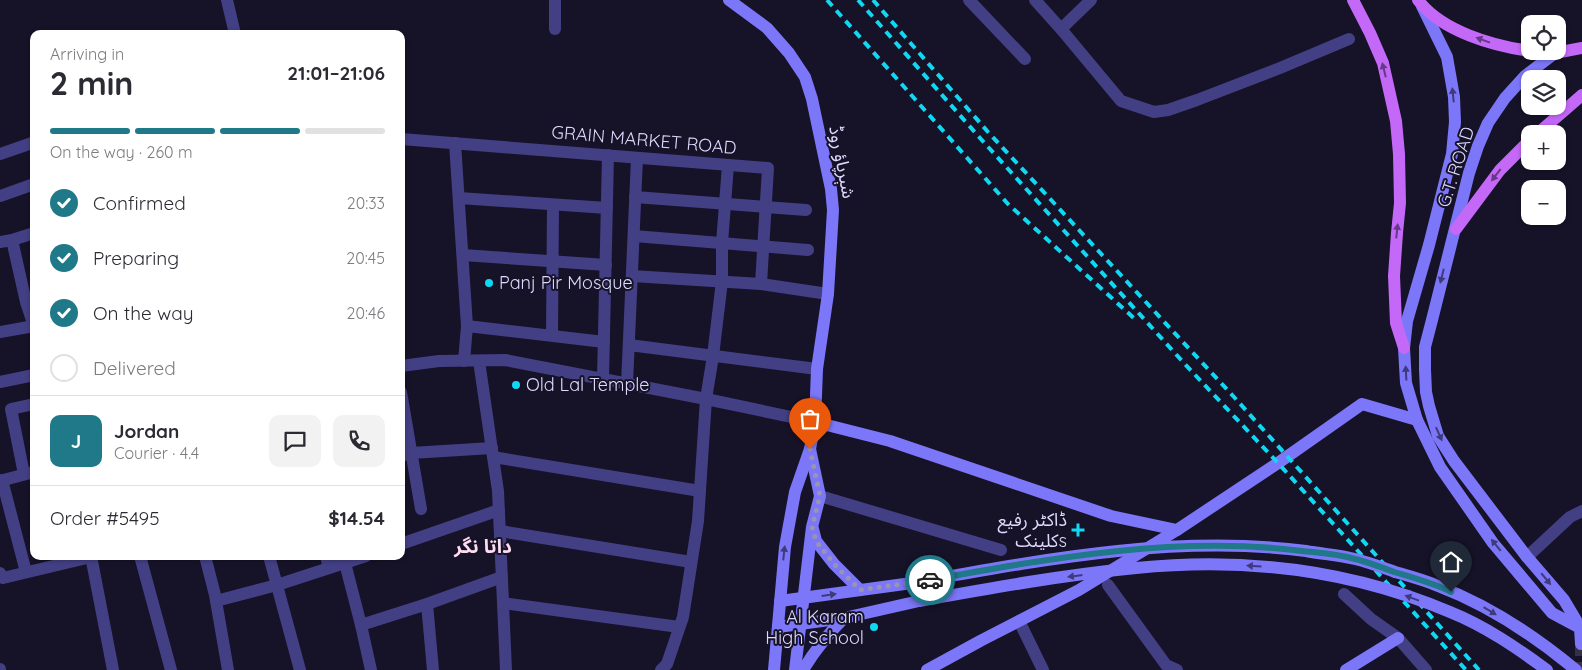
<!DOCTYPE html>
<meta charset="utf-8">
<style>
:root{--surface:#fff;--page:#f2f2f3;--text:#2b2b33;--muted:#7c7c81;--line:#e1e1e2;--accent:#1f7989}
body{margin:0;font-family:Quicksand,"Noto Sans Arabic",sans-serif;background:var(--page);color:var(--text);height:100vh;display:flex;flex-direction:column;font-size:19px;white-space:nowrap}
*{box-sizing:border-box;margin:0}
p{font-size:16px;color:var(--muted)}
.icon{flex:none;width:28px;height:28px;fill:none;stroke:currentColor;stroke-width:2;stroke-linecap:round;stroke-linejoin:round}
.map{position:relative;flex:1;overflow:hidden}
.side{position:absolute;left:30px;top:30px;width:375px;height:530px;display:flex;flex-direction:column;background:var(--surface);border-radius:10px;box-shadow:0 1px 4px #0004}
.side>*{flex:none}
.controls{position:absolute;left:1521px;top:15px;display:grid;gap:10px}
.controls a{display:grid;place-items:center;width:45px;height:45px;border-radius:10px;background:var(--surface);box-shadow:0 1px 4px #0004;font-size:25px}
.pin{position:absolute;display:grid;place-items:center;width:42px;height:42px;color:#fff;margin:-51px -21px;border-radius:50% 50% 50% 0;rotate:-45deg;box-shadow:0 0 5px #0007}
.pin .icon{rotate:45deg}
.courier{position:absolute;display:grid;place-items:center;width:50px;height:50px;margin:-25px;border:4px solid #1f7989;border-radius:50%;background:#fff;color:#222;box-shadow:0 1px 6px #0007}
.head em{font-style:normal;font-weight:800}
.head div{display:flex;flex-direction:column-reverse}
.head{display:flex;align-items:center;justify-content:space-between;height:85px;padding:0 20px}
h1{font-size:32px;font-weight:800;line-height:38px}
.bar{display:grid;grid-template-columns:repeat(4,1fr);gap:8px 5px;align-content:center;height:60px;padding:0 20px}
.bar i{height:6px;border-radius:4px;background:var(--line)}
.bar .selected{background:var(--accent)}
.bar p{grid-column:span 4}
.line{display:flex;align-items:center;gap:12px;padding:0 20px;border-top:1px solid var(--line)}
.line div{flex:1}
.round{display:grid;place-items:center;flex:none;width:52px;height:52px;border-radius:10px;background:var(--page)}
ol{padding:0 20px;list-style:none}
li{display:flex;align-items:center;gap:15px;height:55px}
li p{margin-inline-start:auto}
li .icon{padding:5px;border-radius:50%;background:var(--accent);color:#fff;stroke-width:4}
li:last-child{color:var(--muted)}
li i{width:28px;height:28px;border:2px solid var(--line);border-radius:50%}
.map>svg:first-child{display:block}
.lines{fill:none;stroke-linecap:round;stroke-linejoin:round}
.secondary-tunnel{stroke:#343048;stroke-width:12;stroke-dasharray:12 6;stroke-linecap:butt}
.street{stroke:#433f84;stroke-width:12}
.secondary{stroke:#7c77f8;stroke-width:12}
.primary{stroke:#c468f7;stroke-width:12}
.rail{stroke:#11d8f2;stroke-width:4;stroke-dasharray:8 6;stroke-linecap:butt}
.secondary-bridge{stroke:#7c77f8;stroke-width:12}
.oneway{fill:#643985}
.oneway2{fill:#3f3a7b}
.done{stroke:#9994b2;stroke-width:5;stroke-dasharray:0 9}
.route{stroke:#1f7989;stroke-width:6}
.poi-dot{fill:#11d8f2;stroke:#161228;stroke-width:2}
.labels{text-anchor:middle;stroke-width:4;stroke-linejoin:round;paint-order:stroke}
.street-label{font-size:18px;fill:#dfdafd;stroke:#161228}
.poi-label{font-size:18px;fill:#dfdafd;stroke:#161228;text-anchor:start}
.neighbourhood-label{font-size:19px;font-weight:bold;fill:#fddcf1;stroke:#161228}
</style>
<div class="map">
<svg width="1582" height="670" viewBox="0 0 1582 670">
<rect width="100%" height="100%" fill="#161228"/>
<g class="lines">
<polyline class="secondary-tunnel" points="1581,644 1581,670"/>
<g class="street">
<polyline points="227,0 235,34"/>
<polyline points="969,0 1025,59"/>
<polyline points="1035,0 1061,29 1121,101 1154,112 1168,110 1197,100 1280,68 1349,39"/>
<polyline points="555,29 555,0"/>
<polyline points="1061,29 1091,0"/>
<polyline points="401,139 768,168 761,284"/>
<polyline points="455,143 467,326 464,361"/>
<polyline points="0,154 32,143"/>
<polyline points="0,196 34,184"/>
<polyline points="635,197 806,210"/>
<polyline points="459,198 607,208"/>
<polyline points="634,236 808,250"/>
<polyline points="12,240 26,302 34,326"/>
<polyline points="0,242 12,240 34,233"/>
<polyline points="463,255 606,265"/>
<polyline points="632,276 761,284 828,294"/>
<polyline points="467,326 604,342"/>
<polyline points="0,332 34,326"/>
<polyline points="552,335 553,205"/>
<polyline points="629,345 817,369"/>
<polyline points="479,361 498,491 506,670"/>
<polyline points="401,366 439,361 505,360 706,399 815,422"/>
<polyline points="603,379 608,155"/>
<polyline points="0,382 34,375"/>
<polyline points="627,384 637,158"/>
<polyline points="401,392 421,509"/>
<polyline points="401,456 411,453 492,448"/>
<polyline points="493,457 700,491"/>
<polyline points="24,474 11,409 34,404"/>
<polyline points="2,480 26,572"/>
<polyline points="0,481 34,472"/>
<polyline points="820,496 1001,550"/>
<polyline points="500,531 691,562"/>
<polyline points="401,544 499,510"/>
<polyline points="91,556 113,670"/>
<polyline points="140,556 171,670"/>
<polyline points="205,556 215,595 228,670"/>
<polyline points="269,556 300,670"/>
<polyline points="326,556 329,568"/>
<polyline points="1527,557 1570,517 1582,511"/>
<polyline points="345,563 361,625 371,670"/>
<polyline points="0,573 3,578 91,557"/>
<polyline points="1108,585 1166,665 1177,670"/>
<polyline points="1344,594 1371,619 1398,638 1426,670"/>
<polyline points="216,601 277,585 366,556"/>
<polyline points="503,603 679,627"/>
<polyline points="427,604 433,670"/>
<polyline points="1019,621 1043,670"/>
<polyline points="361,625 427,604 502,577"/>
<polyline points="0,669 0,670"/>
<polyline points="661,670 667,664 683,617 698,521 706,399 713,356 722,281 722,243 728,165"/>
</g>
<g class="secondary">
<polyline points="729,0 767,28 789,53 805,77 812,99 831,189 833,210 828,294 817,369 815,422 810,449 795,492 785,547 774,670"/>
<polyline points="1422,6 1447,57 1454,97 1455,122 1452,154 1429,245 1407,321 1404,348 1406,383 1417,420 1440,467 1493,543 1552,613 1580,628 1581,644"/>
<polyline points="1555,53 1525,76 1505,98 1488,123 1478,146 1469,173 1432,320 1425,347 1425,370 1426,392 1429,406 1438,436 1454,461 1527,557 1564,600 1580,627"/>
<polyline points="815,422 890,441 1111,516 1177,530 1278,463 1362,404 1417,420"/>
<polyline points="813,529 816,541 834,564 860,590"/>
<polyline points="780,601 912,583"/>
<polyline points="778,627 844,618 919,601"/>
<polyline points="795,670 812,527 820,496 810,449"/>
<path d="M803 670C815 650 828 634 844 618"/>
<polyline points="927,670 982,640 1079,590 1177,530"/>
<polyline points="1346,670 1398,638"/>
</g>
<g class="primary">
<polyline points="1353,0 1370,33 1383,63 1396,121 1399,154 1400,203 1397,233 1394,276 1396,323 1404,348"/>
<path d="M1418 0C1441 31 1493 46 1530 51"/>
<polyline points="1531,51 1555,53 1582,48"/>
<polyline points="1537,134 1582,95"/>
<polyline points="1456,229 1500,170 1530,140"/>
</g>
<g class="rail">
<polyline points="827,0 1008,204 1136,320"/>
<polyline points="858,0 980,138 1183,362 1278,463 1466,670"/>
<polyline points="873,0 988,132 1234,397 1479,670"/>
</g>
<g class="secondary-bridge">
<path d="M912 583C1041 560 1175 534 1306 551 1322 554 1339 555 1355 559 1368 562 1381 567 1395 572 1409 576 1424 580 1438 586 1488 605 1535 636 1576 670"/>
<path d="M919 601C991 588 1063 575 1136 568 1245 557 1349 569 1450 612 1485 626 1517 648 1547 670"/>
</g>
</g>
<defs><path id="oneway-solid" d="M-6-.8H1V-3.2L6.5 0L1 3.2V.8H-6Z" transform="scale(1.25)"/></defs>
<g class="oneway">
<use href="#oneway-solid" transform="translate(1483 40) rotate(-160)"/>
<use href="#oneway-solid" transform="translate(1384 70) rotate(-104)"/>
<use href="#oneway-solid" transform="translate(1496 175) rotate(128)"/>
<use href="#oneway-solid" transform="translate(1397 231) rotate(-84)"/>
</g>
<g class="oneway2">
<use href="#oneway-solid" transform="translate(1453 95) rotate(-96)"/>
<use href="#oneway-solid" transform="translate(1442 276) rotate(104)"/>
<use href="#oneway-solid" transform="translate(1406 373) rotate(-93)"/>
<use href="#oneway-solid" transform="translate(1439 434) rotate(66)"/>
<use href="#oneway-solid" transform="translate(1496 545) rotate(-129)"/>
<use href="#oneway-solid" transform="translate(784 553) rotate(-84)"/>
<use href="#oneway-solid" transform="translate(1254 566) rotate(-176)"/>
<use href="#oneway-solid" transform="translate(1075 576) rotate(173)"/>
<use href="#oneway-solid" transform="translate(1546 579) rotate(50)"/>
<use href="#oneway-solid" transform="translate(829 595) rotate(-8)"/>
<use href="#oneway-solid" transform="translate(1412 598) rotate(-160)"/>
<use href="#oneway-solid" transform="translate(1490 611) rotate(31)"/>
</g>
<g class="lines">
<polyline class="done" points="810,449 820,496 812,527 816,541 834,564 860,590 930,580"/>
<path class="route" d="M930 580C1052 558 1179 535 1302 551 1320 553 1338 554 1355 559 1368 562 1381 567 1394 572 1414 578 1433 583 1451 592"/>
</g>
<g class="poi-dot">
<circle cx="489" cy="283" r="5"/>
<circle cx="516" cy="385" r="5"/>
<path d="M1075.5 522.5h5v5h5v5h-5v5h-5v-5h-5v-5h5z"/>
<circle cx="874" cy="627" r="5"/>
</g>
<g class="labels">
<g class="street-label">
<text transform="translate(644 140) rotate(5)" y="6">GRAIN MARKET ROAD</text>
<text transform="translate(842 162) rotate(79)" y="6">شېرپاؤ روڈ</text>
<text transform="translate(1456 167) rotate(-72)" y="6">G.T. ROAD</text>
</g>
<g class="poi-label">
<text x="499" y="289">Panj Pir Mosque</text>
<text x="526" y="391">Old Lal Temple</text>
<text x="1067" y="526" text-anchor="end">ڈاکٹر رفیع<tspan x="1067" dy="21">کلینکs</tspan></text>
<text x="864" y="623" text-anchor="end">Al Karam<tspan x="864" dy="21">High School</tspan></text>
</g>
<g class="neighbourhood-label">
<text x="483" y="553">داتا نگر</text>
</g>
</g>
</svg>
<div class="controls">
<a><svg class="icon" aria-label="locate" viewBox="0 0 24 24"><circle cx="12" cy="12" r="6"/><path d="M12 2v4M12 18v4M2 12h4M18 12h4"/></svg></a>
<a><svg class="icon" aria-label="layers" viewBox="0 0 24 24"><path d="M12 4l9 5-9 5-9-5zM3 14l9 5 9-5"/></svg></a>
<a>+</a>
<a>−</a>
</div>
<div class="pin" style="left:810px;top:449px;background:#ea580c"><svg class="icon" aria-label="bag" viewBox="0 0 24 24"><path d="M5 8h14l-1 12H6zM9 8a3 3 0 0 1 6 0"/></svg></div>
<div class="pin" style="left:1451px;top:592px;background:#1f2937"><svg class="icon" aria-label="home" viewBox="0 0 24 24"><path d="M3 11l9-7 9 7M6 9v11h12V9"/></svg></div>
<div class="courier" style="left:930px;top:580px"><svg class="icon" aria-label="car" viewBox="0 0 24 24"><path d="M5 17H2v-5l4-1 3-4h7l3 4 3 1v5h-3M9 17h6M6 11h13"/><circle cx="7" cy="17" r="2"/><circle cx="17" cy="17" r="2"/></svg></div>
<section class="side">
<div class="head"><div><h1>2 min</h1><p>Arriving in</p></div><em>21:01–21:06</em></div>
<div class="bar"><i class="selected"></i><i class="selected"></i><i class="selected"></i><i></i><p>On the way · 260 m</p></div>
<ol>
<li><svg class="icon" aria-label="check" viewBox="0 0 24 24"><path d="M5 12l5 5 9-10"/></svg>Confirmed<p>20:33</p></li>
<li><svg class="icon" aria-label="check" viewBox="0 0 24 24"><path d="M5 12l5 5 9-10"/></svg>Preparing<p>20:45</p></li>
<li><svg class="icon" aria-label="check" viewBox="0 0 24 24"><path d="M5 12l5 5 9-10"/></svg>On the way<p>20:46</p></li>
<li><i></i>Delivered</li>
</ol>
<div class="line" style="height:90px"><b class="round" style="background:var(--accent);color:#fff">J</b><div><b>Jordan</b><p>Courier · 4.4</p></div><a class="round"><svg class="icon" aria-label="chat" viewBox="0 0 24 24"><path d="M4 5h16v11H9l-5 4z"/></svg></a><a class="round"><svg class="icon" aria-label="phone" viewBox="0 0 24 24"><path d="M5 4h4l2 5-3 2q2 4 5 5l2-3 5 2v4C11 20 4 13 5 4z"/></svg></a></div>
<div class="line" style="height:65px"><div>Order #5495</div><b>$14.54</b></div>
</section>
</div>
